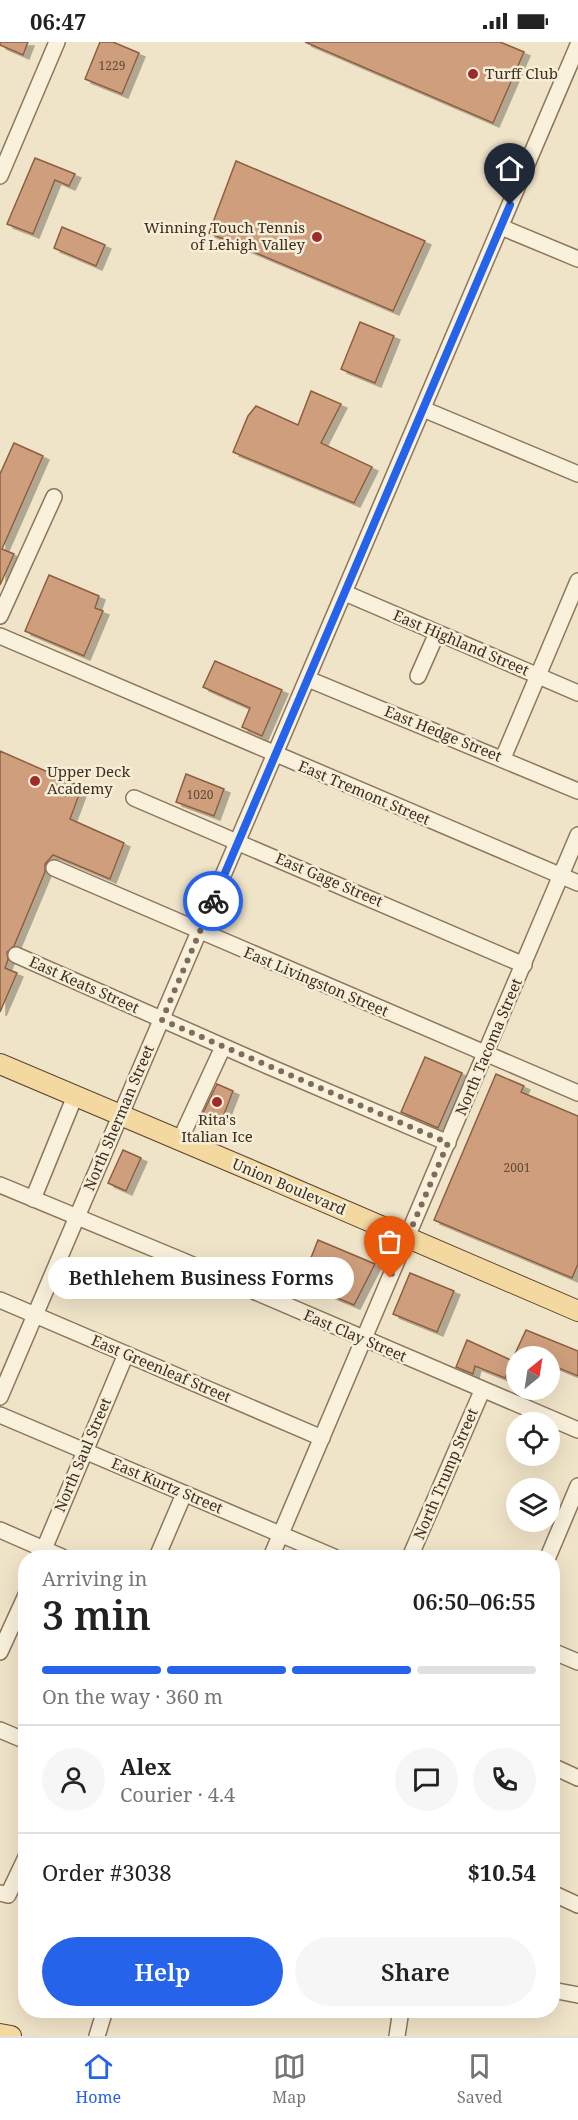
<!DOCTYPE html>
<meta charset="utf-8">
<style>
:root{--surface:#fff;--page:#f6f6f6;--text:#222;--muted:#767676;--line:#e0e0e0;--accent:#2563eb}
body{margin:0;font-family:"Noto Serif",serif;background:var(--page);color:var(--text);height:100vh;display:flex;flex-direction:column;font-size:22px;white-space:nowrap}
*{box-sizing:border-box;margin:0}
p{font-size:20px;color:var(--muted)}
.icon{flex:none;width:33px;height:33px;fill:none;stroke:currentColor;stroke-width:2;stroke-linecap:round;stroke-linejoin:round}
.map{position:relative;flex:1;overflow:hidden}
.panel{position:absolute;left:18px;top:1508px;width:542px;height:468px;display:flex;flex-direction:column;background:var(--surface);border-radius:24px;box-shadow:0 6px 24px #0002}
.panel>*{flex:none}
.needle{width:39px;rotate:30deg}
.buttons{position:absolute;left:506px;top:1304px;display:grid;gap:12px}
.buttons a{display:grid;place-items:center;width:54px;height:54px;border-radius:50%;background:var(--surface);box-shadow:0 6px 24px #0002;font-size:30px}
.pin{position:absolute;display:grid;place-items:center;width:51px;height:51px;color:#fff;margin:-62px -26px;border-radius:50% 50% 50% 0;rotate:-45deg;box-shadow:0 0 6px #0007}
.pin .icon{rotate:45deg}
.courier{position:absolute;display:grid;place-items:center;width:60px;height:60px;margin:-30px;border:4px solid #2563eb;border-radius:50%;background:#fff;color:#222;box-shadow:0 2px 8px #0007}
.bubble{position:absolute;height:42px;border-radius:21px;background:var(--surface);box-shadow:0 6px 24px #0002;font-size:20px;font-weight:600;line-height:42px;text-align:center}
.headline em{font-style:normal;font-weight:600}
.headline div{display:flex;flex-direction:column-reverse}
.headline{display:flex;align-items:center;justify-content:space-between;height:102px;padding:0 24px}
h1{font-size:39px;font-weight:600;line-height:45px}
.bar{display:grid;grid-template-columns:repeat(4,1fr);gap:9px 6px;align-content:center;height:72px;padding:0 24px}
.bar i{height:8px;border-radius:4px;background:var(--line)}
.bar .on{background:var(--accent)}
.bar p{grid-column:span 4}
.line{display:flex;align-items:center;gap:15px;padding:0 24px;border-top:2px solid var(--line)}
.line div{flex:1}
.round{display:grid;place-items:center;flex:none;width:63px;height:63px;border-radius:32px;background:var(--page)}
.cta{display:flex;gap:12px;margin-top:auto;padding:12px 24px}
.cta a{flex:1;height:69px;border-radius:36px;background:var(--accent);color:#fff;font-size:24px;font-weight:600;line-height:69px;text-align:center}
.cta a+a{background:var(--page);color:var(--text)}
.status{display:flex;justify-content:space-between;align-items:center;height:42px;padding:0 30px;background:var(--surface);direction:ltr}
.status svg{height:16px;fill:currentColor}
.menu{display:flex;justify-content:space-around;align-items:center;height:84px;border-top:2px solid var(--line);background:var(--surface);font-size:16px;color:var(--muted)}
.menu a{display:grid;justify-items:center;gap:3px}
.menu .on{color:var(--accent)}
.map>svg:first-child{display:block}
.building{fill:#cf9f7d;stroke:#8d5f41;stroke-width:1.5;filter:url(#shadow)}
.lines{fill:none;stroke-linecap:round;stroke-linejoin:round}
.minor-casing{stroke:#8d765c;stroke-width:18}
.major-casing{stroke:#5b4430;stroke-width:22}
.minor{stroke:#faf1dc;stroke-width:15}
.major{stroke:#f3d9a0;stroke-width:20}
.done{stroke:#7c6e5b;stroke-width:6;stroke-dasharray:0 10.8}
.route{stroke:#2563eb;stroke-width:8}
.poi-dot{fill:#9e2a2b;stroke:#f7eed8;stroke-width:2}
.labels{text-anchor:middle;stroke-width:5;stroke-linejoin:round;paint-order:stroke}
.number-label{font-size:12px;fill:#624a37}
.poi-label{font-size:15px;fill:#3d2e20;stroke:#f7eed8;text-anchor:start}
.street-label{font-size:15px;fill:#3d2e20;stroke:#f7eed8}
</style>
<div class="status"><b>06:47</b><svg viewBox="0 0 49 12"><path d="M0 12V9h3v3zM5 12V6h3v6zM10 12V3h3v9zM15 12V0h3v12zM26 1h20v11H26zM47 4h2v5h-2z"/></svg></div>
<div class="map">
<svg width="578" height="1994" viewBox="0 0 578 1994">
<defs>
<filter id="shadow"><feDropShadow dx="6" dy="4" stdDeviation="0" flood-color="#0004"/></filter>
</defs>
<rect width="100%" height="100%" fill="#f0e4c8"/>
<g class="building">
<polygon points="0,0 28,0 23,13 0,3"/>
<polygon points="100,0 113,0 139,11 122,52 85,37"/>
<polygon points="305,0 500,0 524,10 493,81"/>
<polygon points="35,116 75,132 69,144 55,138 33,192 7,182"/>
<polygon points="236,119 425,199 393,269 209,191"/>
<polygon points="62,185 105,203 96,224 54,206"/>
<polygon points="360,280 394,294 375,341 341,327"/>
<polygon points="311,349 341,362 321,401 372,425 354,461 233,410 248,374 256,364 298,383"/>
<polygon points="14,401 43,414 2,507 14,512 0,543 0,432"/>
<polygon points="49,533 99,554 95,566 103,569 84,614 25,589"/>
<polygon points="215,619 282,648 262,694 242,685 250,666 203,645"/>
<polygon points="0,709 82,745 70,777 124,801 110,837 53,813 45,822 45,830 14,904 7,910 8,918 5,926 17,931 0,970"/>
<polygon points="186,732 224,747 214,774 176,760"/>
<polygon points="425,1015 462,1031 438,1086 401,1070"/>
<polygon points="496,1032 524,1044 521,1050 578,1074 578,1222 572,1236 434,1178"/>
<polygon points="217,1042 233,1049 221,1080 202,1073"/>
<polygon points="123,1108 141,1116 126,1149 108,1141"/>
<polygon points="318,1198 375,1222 354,1263 301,1241"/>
<polygon points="410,1231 454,1249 437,1290 393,1272"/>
<polygon points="526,1288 578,1309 578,1334 549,1322 549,1314 514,1314"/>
<polygon points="467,1298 513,1319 505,1336 475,1324 473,1332 456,1325"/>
</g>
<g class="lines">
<defs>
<g id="minor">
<polyline points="0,134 57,0"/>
<polyline points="501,185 578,217"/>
<polyline points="423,367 578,432"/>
<polyline points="345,551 578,651"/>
<polyline points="0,574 54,455"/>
<polyline points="0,594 578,841"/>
<polyline points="418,634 437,591"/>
<polyline points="308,637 578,749"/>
<polyline points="503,716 578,539"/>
<polyline points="134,756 524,923"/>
<polyline points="54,826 578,1051"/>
<polyline points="16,913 270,1025 448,1101"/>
<polyline points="180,1098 223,1005"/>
<polyline points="0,1143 181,1218 578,1388"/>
<polyline points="33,1157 75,1054"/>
<polyline points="0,1258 322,1396"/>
<polyline points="0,1355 578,3"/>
<polyline points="0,1373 334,1515"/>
<polyline points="0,1488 62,1515"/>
<polyline points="42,1515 44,1507 126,1312"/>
<polyline points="157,1515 184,1452"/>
<polyline points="271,1515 578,793"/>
<polyline points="410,1515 482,1349"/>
<polyline points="548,1515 578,1444"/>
<polyline points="552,1609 578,1620"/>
<polyline points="0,1610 26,1553"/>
<polyline points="0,1688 26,1699"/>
<polyline points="552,1724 578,1736"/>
<polyline points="0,1851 8,1853 26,1815"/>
<polyline points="552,1851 578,1863"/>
<polyline points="552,1948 578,1953"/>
<polyline points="97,1994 105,1968"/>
<polyline points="397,1994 401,1968"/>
</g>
<g id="major">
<polyline points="0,1022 248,1127 578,1269"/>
<polyline points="0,1992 11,1994"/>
</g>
</defs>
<use href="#minor" class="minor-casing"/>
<use href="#major" class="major-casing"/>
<use href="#minor" class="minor"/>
<use href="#major" class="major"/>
</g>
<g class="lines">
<polyline class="done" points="213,859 162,978 448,1101 390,1236"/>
<polyline class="route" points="213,859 510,163"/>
</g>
<g class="poi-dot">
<circle cx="473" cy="32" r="6"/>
<circle cx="317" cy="195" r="6"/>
<circle cx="35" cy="739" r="6"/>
<circle cx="217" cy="1060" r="6"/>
</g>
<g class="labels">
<g class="number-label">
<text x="112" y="28">1229</text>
<text x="200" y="757">1020</text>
<text x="517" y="1130">2001</text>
</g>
<g class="poi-label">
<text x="485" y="37">Turff Club</text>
<text x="305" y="191" text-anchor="end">Winning Touch Tennis<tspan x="305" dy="17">of Lehigh Valley</tspan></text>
<text x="47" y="735">Upper Deck<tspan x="47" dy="17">Academy</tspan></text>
<text x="217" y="1083" text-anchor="middle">Rita's<tspan x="217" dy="17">Italian Ice</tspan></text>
</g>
<g class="street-label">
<text transform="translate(461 601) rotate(23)" y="5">East Highland Street</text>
<text transform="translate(443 692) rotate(22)" y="5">East Hedge Street</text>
<text transform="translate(364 751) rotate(23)" y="5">East Tremont Street</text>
<text transform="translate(329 838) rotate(23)" y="5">East Gage Street</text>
<text transform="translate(316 940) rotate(23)" y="5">East Livingston Street</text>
<text transform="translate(84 943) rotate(24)" y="5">East Keats Street</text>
<text transform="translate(489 1005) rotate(-67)" y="5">North Tacoma Street</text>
<text transform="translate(119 1076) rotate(-67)" y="5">North Sherman Street</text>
<text transform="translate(289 1145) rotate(23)" y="5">Union Boulevard</text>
<text transform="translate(355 1294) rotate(23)" y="5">East Clay Street</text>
<text transform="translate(161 1327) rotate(23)" y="5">East Greenleaf Street</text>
<text transform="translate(83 1413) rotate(-67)" y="5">North Saul Street</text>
<text transform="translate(446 1432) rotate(-67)" y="5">North Trump Street</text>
<text transform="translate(167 1444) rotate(23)" y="5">East Kurtz Street</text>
</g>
</g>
</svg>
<div class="buttons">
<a><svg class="needle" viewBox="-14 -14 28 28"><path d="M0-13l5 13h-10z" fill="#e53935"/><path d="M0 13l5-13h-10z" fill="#767676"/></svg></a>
<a><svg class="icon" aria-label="locate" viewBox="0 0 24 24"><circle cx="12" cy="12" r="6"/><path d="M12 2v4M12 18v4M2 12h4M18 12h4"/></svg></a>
<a><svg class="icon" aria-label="layers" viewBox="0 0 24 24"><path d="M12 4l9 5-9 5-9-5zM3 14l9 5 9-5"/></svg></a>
</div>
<div class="pin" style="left:390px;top:1236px;background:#ea580c"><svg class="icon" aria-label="bag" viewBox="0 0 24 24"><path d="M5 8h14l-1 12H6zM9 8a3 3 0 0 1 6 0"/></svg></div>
<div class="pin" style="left:510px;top:163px;background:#1f2937"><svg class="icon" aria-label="home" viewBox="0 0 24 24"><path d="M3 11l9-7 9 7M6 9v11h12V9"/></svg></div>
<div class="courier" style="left:213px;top:859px"><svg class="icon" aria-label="bike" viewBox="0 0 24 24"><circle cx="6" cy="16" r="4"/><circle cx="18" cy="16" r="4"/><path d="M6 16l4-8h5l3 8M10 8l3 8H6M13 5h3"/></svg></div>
<div class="bubble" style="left:48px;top:1215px;width:306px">Bethlehem Business Forms</div>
<section class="panel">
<div class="headline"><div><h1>3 min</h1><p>Arriving in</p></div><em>06:50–06:55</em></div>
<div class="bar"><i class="on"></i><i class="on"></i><i class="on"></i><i></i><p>On the way · 360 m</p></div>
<div class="line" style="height:108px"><a class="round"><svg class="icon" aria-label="person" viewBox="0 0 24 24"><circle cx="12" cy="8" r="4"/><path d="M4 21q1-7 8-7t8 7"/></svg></a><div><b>Alex</b><p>Courier · 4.4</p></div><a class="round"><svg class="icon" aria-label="chat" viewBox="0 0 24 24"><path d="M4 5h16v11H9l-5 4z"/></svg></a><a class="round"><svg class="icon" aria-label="phone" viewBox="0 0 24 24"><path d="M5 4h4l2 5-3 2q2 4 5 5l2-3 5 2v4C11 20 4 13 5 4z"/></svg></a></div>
<div class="line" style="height:78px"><div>Order #3038</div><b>$10.54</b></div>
<div class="cta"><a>Help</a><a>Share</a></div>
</section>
</div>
<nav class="menu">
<a class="on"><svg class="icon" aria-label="home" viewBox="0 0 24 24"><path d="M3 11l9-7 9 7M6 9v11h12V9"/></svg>Home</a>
<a><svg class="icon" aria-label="map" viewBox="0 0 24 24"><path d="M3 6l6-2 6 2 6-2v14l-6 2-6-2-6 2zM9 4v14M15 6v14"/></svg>Map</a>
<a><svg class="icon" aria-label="saved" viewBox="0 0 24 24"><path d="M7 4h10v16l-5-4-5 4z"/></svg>Saved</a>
</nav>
